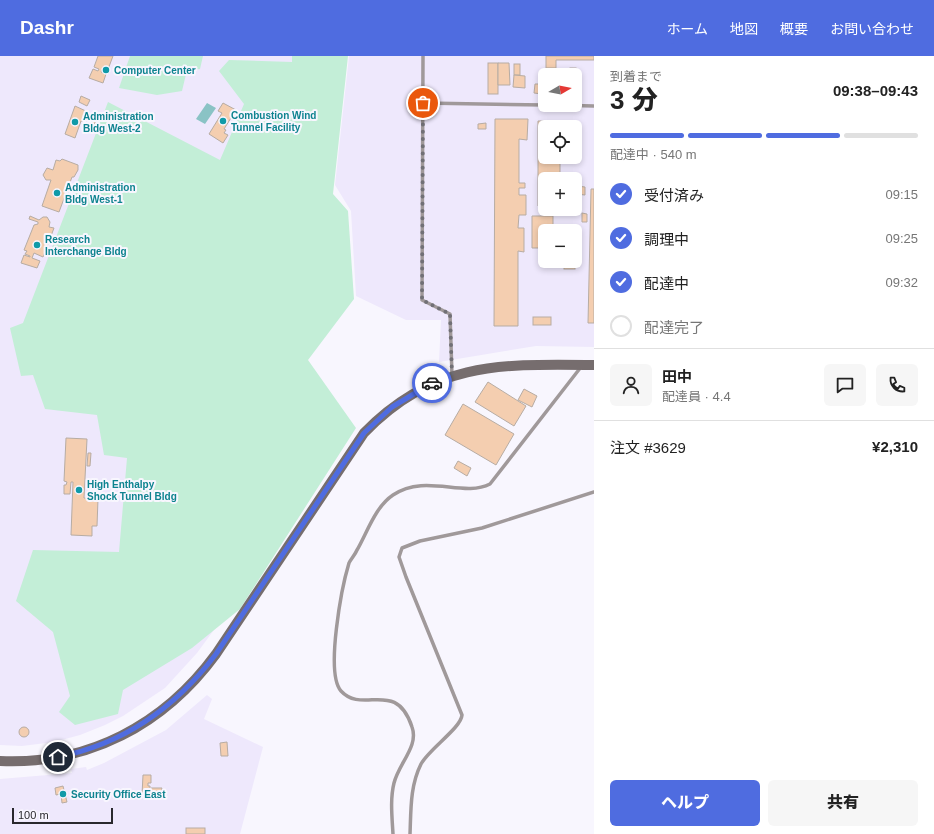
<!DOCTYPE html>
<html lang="ja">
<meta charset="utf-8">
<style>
:root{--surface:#fff;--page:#f6f6f6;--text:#222;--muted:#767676;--line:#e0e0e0;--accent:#4f6ce0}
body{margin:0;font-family:Helvetica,"Noto Sans JP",sans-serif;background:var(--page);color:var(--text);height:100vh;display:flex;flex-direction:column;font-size:15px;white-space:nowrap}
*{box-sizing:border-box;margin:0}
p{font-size:13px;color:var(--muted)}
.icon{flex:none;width:22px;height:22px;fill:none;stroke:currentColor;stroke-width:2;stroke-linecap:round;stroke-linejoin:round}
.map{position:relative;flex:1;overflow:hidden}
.panel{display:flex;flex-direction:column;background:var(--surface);width:340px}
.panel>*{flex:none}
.needle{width:26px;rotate:80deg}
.tools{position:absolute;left:538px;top:12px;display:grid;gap:8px}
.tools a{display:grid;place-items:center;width:44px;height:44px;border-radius:6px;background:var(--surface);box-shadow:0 2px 6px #0003;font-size:20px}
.scale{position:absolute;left:12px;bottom:10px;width:101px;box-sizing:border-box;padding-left:4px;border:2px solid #29282d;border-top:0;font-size:11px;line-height:14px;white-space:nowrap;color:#29282d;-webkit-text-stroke:3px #f8f6fe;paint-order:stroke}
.pin{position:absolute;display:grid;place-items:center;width:34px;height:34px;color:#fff;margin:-17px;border:2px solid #fff;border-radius:50%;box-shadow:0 1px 4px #0007}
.courier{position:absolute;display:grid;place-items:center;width:40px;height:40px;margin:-20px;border:3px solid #4f6ce0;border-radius:50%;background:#fff;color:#222;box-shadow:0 1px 5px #0007}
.overview em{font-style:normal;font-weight:800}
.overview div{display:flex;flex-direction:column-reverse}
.overview{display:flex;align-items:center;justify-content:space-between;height:68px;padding:0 16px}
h1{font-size:26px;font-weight:800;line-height:30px}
.bar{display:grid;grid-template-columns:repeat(4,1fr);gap:6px 4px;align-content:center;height:48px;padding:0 16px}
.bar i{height:5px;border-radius:3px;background:var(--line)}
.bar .on{background:var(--accent)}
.bar p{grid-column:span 4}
.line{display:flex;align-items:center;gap:10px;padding:0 16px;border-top:1px solid var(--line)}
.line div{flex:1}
.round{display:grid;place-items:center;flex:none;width:42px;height:42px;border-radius:6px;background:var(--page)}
ol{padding:0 16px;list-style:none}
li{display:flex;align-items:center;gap:12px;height:44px}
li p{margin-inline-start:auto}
li .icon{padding:4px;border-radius:50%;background:var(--accent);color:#fff;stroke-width:4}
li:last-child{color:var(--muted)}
li i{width:22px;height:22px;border:2px solid var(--line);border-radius:50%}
.button{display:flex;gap:8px;margin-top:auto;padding:8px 16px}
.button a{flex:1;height:46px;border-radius:6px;background:var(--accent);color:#fff;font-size:16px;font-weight:800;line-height:46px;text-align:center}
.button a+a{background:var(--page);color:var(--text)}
header{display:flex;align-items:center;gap:24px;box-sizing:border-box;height:56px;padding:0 20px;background:var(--accent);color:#fff}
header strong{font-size:19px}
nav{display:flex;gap:22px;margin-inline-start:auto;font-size:14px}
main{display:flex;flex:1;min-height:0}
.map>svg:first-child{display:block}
.built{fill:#eee8fc;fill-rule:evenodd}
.green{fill:#c3eed7}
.water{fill:#8ac3c5}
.building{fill:#f4ceb0;stroke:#b7aca3}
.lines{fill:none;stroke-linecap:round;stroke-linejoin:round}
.lane{stroke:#a0999a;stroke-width:3.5}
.secondary{stroke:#766d6e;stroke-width:10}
.done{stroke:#717076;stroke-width:4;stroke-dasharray:0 7.2}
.route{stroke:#4f6ce0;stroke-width:5}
.culture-dot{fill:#0f9aa8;stroke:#f8f6fe;stroke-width:1.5}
.labels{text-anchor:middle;stroke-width:4;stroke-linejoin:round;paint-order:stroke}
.culture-label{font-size:10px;font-weight:bold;fill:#0d838f;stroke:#f8f6fe;text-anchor:start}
</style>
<header>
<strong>Dashr</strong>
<nav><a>ホーム</a><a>地図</a><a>概要</a><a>お問い合わせ</a></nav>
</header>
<main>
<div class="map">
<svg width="594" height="778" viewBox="0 0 594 778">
<rect width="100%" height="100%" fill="#f8f6fe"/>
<g class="built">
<polygon points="0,0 331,0 328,235 219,567 197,597 165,632 123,660 105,669 80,679 54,686 22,690 0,689"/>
<path d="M349 0H594V291L536 290 439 306 441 264H406L356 240 351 155 335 129ZM545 19H575V49H545ZM545 71H575V101H545ZM545 123H575V153H545ZM545 175H575V205H545Z"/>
<polygon points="207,639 212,643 204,663 263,691 240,778 0,778 0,723 72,717 71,713 86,711 87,714 104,707 166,674"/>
</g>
<g class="green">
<polygon points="130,0 203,0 200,13 187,14 182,35 157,39 119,32"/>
<polygon points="292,0 348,0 333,138 348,155 354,243 308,304 356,372 240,553 192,592 123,634 118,658 75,669 59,656 70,640 53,576 16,545 33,494 119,496 127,402 104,399 97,359 45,353 33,319 21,320 10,272 23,267 108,46 220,104 244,48 219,15 229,4 292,6"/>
</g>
<polygon class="water" points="207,47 216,52 205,68 196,63"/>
<g class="building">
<polygon points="98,0 113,0 107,16 102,14 101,16 106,18 103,27 89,22 93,13 98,15 99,13 94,11"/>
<polygon points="546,0 594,0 594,4 556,4 556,12 546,12"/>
<rect x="488" y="7" width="10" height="31"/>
<polygon points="498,7 509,7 510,29 498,29"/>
<rect x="514" y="8" width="6" height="11"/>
<rect x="570" y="12" width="6" height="6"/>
<polygon points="514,19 525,20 525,32 513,31"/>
<polygon points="535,28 542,28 542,38 534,37"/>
<polygon points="81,40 90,44 87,50 79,46"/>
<polygon points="223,47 236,54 224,73 226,74 224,77 228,79 223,87 209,78 222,57 218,55"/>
<polygon points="75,50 88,56 84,66 81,65 75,82 65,78"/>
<polygon points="95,58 99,60 93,70 91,69"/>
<polygon points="495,63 528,63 527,84 519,83 519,127 525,127 525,132 519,132 519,139 526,139 526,159 519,159 518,172 524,172 524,196 518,195 518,270 494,270"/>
<polygon points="538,65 560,65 560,71 545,71 545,101 560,101 560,123 545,123 545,150 538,150"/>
<polygon points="486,67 486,73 478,73 478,68"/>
<polygon points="62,103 78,109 78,114 74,121 72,121 59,156 42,150 51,124 46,124 43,119 47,112 53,114 56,104 60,105"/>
<polygon points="577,130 585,131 585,139 576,138"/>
<polygon points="591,133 594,133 594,267 588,267"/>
<polygon points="582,157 587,158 587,166 582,166"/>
<polygon points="30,160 39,164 43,161 47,161 50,166 49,171 54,172 43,201 34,197 32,202 40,205 37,212 21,207 24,199 30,201 30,200 25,198 27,195 24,194 34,169 38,168 38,166 29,163"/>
<polygon points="532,160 553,160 553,175 545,175 545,192 532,192"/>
<rect x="564" y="208" width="11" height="5"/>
<rect x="533" y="261" width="18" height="8"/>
<polygon points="488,326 526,350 514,370 475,346"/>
<polygon points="524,333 537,340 532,351 518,344"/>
<polygon points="463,348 514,378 496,409 445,379"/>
<polygon points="66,382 87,383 84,442 98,443 97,470 92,470 92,480 71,479 73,426 71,426 70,438 64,438 64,429 66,429 67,426 64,425"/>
<polygon points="88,397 91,397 90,410 87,410"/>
<polygon points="458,405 471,412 467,420 454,412"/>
<circle cx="24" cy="676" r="5"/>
<polygon points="227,686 228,700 221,700 220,687"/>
<polygon points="143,719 151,719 151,727 148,727 148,730 150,730 150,739 142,739"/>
<polygon points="63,730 67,746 62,747 61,738 56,739 55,732"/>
<polygon points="151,732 162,732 161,739 151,738"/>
<rect x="186" y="772" width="19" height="6"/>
</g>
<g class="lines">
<g class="lane">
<polyline points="423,0 422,244 450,258 452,319"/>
<polyline points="423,47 545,49"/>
<polyline points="553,49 594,50"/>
<path d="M393 778C392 761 390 743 394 727 399 707 419 690 412 671 396 622 363 659 341 635 325 617 342 530 349 507 351 503 355 499 357 494 367 477 375 451 393 439 426 417 463 442 490 428L581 311"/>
<path d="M410 778C411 754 410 730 421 708 429 693 461 672 462 659L406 521 399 501 402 492 420 485 482 472 594 436"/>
</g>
<path class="secondary" d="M0 705C88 709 164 669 216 598L364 377C434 305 501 308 594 309"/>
</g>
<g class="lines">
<polyline class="done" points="423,47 422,244 450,258 452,320 432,327"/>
<path class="route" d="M58 701C123 688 176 651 216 598L364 377 392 351 432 327"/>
</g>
<g class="culture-dot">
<circle cx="106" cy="14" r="4"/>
<circle cx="223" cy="65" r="4"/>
<circle cx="75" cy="66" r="4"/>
<circle cx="57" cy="137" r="4"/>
<circle cx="37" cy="189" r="4"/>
<circle cx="79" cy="434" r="4"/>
<circle cx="63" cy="738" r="4"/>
</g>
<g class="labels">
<g class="culture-label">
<text x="114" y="18">Computer Center</text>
<text x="231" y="63">Combustion Wind<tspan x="231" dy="12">Tunnel Facility</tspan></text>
<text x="83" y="64">Administration<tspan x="83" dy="12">Bldg West-2</tspan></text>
<text x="65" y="135">Administration<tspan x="65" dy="12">Bldg West-1</tspan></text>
<text x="45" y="187">Research<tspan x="45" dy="12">Interchange Bldg</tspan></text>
<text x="87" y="432">High Enthalpy<tspan x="87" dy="12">Shock Tunnel Bldg</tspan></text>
<text x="71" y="742">Security Office East</text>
</g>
</g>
</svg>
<div class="tools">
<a><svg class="needle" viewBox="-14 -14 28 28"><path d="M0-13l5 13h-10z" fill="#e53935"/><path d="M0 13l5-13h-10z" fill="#767676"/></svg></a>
<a><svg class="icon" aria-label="locate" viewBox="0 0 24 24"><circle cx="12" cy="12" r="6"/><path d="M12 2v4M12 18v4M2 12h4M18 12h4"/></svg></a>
<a>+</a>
<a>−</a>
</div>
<div class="scale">100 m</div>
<div class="pin" style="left:423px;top:47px;background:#ea580c"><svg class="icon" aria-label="bag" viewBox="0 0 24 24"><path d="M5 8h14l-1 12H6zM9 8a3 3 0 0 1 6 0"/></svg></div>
<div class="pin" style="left:58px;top:701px;background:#1f2937"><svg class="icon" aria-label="home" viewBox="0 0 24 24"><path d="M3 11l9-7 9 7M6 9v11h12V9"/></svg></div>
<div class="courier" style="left:432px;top:327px"><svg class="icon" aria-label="car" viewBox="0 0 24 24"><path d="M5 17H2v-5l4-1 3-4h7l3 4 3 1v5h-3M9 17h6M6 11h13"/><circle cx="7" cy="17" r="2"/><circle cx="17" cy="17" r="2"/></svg></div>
</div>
<section class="panel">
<div class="overview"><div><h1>3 分</h1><p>到着まで</p></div><em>09:38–09:43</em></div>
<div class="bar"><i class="on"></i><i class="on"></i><i class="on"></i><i></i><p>配達中 · 540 m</p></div>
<ol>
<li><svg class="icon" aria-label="check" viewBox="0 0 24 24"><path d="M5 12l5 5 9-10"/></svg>受付済み<p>09:15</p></li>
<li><svg class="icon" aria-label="check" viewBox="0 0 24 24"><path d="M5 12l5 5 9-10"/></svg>調理中<p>09:25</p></li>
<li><svg class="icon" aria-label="check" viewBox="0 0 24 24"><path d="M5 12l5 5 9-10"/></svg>配達中<p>09:32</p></li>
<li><i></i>配達完了</li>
</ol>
<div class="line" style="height:72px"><a class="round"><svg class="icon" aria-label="person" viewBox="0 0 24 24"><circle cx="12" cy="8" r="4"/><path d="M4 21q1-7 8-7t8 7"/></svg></a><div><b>田中</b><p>配達員 · 4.4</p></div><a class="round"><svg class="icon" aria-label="chat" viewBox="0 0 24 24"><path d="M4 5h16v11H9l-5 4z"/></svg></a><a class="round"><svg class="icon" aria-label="phone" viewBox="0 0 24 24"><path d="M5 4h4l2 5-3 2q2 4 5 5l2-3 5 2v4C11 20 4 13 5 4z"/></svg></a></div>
<div class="line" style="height:52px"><div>注文 #3629</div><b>¥2,310</b></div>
<div class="button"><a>ヘルプ</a><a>共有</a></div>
</section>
</main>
